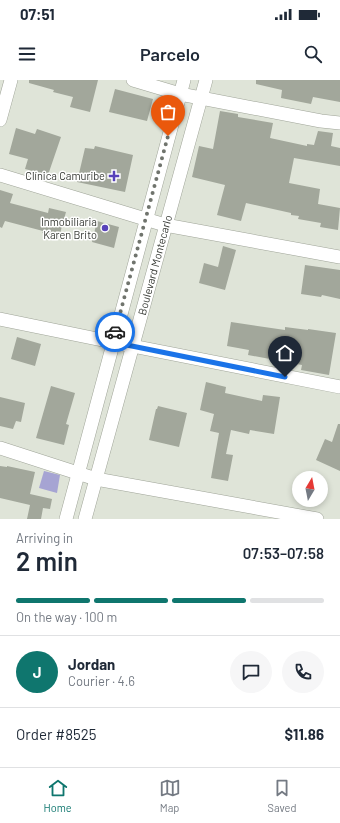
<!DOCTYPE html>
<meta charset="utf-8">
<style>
:root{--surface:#fff;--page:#f6f6f7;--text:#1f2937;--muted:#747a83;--line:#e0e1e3;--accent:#0f766e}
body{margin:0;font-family:Barlow,sans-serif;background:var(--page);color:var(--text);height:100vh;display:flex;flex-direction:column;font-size:15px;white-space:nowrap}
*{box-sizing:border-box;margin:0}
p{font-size:13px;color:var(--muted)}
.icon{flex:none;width:22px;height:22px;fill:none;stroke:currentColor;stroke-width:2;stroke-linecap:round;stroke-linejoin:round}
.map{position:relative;height:439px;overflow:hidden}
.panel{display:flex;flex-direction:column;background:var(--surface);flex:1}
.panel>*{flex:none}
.needle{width:26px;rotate:10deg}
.buttons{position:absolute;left:292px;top:391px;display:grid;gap:8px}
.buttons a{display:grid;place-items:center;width:36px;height:36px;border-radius:50%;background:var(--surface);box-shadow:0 2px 6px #0003;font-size:20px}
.pin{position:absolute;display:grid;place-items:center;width:34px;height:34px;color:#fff;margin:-41px -17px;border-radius:50% 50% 50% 0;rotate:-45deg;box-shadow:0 0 4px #0007}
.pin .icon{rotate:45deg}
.courier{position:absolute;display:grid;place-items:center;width:40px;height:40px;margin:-20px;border:3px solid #1a73e8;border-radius:50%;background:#fff;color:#222;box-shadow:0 1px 5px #0007}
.summary em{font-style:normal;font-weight:600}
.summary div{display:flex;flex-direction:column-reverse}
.summary{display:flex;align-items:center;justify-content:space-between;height:68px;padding:0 16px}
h1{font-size:26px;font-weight:600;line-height:30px}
.bar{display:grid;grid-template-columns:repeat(4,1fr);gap:6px 4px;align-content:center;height:48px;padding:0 16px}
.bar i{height:5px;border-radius:3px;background:var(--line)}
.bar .active{background:var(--accent)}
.bar p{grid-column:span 4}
.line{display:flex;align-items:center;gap:10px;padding:0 16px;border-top:1px solid var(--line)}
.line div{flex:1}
.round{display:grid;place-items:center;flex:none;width:42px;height:42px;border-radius:21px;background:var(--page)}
.status{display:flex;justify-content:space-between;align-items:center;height:28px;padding:0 20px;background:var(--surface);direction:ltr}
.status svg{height:11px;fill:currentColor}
header{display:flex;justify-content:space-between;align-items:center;height:52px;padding:0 16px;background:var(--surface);font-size:18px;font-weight:600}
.menu{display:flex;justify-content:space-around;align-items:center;height:56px;border-top:1px solid var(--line);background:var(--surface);font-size:11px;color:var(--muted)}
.menu a{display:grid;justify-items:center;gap:2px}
.menu .active{color:var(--accent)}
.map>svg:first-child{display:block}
.water{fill:#a6a4d3}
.building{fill:#a2a79b}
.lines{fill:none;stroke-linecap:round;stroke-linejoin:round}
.street-casing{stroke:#9fa498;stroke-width:14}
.street{stroke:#fff;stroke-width:13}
.done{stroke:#70746d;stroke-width:4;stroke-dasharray:0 7.2}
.route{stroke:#1a73e8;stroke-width:5}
.poi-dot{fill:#5842ba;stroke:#fff;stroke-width:1.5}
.labels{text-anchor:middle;stroke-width:3;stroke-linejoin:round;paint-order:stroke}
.poi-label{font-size:11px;fill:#353833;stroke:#fff;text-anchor:end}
.street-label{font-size:11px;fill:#353833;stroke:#fff}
</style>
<div class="status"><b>07:51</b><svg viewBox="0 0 49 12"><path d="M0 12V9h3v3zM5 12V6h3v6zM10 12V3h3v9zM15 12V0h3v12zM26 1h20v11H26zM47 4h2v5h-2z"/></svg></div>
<header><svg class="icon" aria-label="menu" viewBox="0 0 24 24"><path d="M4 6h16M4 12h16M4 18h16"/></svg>Parcelo<svg class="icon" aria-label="search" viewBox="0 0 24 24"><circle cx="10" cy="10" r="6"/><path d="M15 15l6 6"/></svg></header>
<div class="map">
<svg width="340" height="439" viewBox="0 0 340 439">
<rect width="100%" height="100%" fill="#dfe4d8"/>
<polygon class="water" points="44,391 60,395 57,413 39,408"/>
<g class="building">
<polygon points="29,0 98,0 90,32 70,27 73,17 53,12 54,10 29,3"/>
<polygon points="256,0 340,0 340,22 313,17 311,24 281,18 282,10 256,4"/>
<polygon points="115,9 153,19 147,41 109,32"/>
<polygon points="220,31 238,34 238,37 273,43 270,58 307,66 307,64 314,65 318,51 333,53 331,66 340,68 340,86 294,78 289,103 320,109 318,124 340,128 338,150 320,147 321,143 298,139 299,136 291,135 291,133 246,123 241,141 217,135 225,105 192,97 199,66 213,69"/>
<polygon points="16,48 35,54 37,49 61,57 48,95 25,89 28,79 9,74"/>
<polygon points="95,66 133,75 125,112 77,102 85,68 94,69"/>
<polygon points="0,110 13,114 10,123 48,133 49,128 66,132 59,157 42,153 43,151 5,141 2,148 0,147"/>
<polygon points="97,141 119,147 114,168 92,162"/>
<polygon points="223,166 236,170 225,210 199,203 204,183 218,187"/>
<polygon points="305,185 340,190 340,219 322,215 321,217 301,214"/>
<polygon points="231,242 285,250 285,247 308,250 308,249 336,253 329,295 301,290 302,285 248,275 249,270 227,266"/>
<polygon points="17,257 41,264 35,286 11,279"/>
<polygon points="206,302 226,307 225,313 262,321 263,315 280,317 274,354 250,350 249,354 231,350 226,374 233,375 228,401 211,398 219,353 210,351 214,334 200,330"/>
<polygon points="51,306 75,313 66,344 69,345 64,365 36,358"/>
<polygon points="0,317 25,323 21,342 16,341 13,349 0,346"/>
<polygon points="158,326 187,333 179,367 149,360 156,329 157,329"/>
<polygon points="338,344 340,344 340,391 316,380 325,359 332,362"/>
<polygon points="0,386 7,387 7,386 35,392 30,414 52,419 50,429 43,428 41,439 27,439 30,425 0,418"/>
</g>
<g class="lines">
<defs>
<g id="street">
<polyline points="133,0 180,14 321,41 340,43"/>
<polyline points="0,40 11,0"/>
<polyline points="0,95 165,145 340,177"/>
<polyline points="0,239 112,262 340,307"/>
<polyline points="0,368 96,399 317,439"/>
<polyline points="66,439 184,0"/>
<polyline points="85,439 206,0"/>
</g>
</defs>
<use href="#street" class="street-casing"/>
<use href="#street" class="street"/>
</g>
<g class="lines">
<polyline class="done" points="115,252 168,56"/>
<polyline class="route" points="115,252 112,262 285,297"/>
</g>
<g class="poi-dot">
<path d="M112 90h4v4h4v4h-4v4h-4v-4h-4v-4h4z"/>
<circle cx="105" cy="148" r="4"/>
</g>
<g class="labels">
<g class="poi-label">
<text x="105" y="100">Clínica Camuribe</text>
<text x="97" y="146">Inmobiliaria<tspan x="97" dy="13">Karen Brito</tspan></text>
</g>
<g class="street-label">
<text transform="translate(155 185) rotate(-75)" y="4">Boulevard Montecarlo</text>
</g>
</g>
</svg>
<div class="buttons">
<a><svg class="needle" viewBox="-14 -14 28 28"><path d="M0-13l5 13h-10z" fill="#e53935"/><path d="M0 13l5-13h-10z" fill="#747a83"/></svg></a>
</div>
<div class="pin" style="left:168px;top:56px;background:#ea580c"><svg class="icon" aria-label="bag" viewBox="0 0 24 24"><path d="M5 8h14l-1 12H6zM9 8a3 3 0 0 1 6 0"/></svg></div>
<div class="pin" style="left:285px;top:297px;background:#1f2937"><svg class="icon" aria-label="home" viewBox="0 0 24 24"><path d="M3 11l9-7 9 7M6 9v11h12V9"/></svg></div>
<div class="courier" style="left:115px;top:252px"><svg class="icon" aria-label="car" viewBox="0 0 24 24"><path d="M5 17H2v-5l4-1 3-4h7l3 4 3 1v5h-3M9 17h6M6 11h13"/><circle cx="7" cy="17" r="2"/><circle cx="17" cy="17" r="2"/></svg></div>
</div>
<section class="panel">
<div class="summary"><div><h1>2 min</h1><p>Arriving in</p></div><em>07:53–07:58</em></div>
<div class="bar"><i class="active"></i><i class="active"></i><i class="active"></i><i></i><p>On the way · 100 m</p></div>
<div class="line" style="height:72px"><b class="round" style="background:var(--accent);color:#fff">J</b><div><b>Jordan</b><p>Courier · 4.6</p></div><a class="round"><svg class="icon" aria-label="chat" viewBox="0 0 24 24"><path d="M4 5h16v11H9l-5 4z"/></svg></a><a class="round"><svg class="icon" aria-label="phone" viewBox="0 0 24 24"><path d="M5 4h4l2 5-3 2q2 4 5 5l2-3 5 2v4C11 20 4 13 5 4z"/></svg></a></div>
<div class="line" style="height:52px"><div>Order #8525</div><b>$11.86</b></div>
</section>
<nav class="menu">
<a class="active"><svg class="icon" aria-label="home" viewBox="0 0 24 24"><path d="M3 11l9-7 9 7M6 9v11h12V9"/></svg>Home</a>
<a><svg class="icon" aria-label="map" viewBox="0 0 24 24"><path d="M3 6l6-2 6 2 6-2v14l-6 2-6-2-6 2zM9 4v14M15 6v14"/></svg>Map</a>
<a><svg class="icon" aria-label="saved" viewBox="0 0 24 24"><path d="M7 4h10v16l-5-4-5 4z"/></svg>Saved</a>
</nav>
